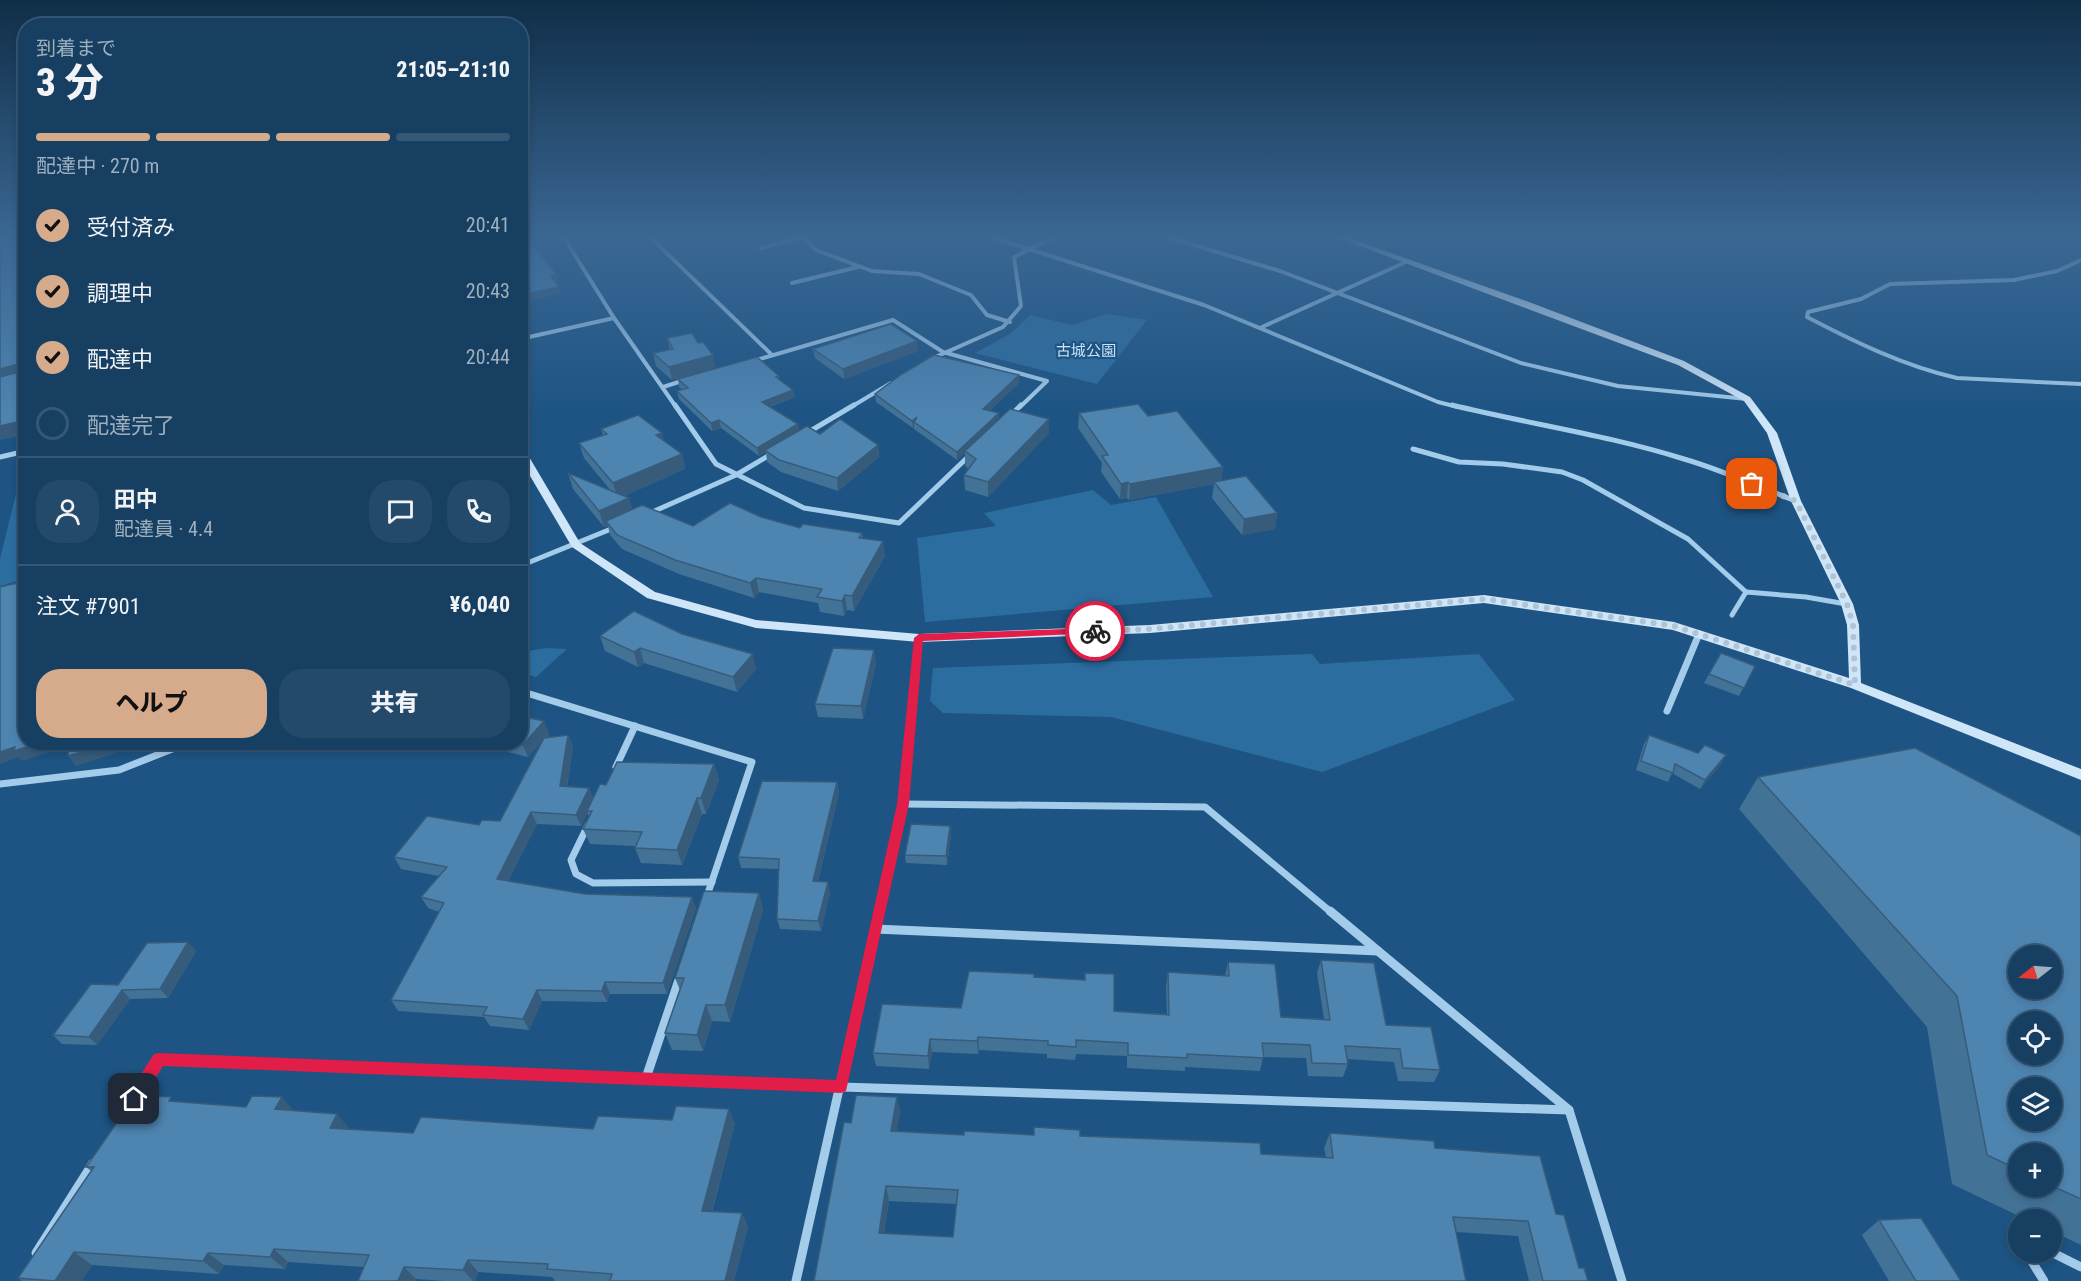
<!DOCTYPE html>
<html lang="ja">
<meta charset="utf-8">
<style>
:root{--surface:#163f62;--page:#234a6b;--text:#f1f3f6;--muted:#9eafbe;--line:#355877;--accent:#d6ab8b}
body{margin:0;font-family:"Roboto Condensed","Noto Sans JP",sans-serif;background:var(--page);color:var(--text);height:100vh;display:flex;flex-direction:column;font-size:22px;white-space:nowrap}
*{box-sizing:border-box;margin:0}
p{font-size:20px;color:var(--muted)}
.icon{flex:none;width:33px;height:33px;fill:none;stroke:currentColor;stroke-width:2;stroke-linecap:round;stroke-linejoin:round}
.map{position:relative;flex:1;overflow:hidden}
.details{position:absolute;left:18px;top:18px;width:510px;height:732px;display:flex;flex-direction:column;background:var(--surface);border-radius:24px;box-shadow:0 3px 9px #0003,0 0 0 2px var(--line)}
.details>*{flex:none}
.needle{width:39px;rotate:253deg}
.fabs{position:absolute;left:2008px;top:945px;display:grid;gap:12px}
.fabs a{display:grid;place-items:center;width:54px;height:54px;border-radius:50%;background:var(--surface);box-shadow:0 3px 9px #0003,0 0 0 2px var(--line);font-size:30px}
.pin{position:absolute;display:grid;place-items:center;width:51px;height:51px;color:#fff;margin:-26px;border-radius:12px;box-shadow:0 3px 9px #0006}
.courier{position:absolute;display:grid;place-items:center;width:60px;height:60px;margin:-30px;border:4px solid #e11d48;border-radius:50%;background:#fff;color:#222;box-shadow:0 2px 8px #0007}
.summary em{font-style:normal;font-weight:800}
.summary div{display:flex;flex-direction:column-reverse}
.summary{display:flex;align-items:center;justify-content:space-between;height:102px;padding:0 18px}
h1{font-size:39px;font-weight:800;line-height:45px}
.bar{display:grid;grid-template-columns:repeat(4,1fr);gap:9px 6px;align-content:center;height:72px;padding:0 18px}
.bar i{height:8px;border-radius:4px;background:var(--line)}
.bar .selected{background:var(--accent)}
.bar p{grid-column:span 4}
.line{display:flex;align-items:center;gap:15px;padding:0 18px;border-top:2px solid var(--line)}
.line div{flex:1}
.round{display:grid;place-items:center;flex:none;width:63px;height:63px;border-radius:24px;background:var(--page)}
ol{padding:0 18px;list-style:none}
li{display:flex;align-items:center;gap:18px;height:66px}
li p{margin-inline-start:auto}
li .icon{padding:6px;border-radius:50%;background:var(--accent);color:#111;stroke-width:4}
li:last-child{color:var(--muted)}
li i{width:33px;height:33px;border:3px solid var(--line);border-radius:50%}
.primary-button{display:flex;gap:12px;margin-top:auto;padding:12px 18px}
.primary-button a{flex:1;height:69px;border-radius:24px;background:var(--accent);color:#111;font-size:24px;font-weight:800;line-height:69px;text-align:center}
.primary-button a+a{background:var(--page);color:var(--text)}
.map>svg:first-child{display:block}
.green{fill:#2c6da0}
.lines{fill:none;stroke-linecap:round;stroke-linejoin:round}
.street-far3{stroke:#a3cbea;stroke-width:4}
.street-far2{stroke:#a3cbea;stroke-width:5}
.street-far1{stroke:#a3cbea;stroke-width:7}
.street{stroke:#a3cbea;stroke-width:9}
.secondary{fill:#cfe5f8;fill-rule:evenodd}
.wall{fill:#437297;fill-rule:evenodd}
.shaded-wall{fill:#375c7b}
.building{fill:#4e84b0;stroke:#375c7b;stroke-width:1.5;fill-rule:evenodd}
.route{fill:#e11d48}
.done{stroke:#b0c3d4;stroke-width:6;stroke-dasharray:0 10.8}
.labels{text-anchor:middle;stroke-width:4.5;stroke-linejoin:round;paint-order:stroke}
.far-park-label{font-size:15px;fill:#c8e2f7;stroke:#1d5483}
</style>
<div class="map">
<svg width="2081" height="1281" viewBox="0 0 2081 1281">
<rect width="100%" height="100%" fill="#1d5483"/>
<g class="green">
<polygon points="1107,314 1147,320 1097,384 975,353 1010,334 1030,315 1072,325"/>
<polygon points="23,465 25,465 25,579 0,586 0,559"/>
<polygon points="1093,490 1111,505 1156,497 1213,597 925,622 917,538 996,526 984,513"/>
<polygon points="547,648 567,649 536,677 521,673 521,652"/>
<polygon points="1312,654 1320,664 1479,654 1515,700 1322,772 1111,717 943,713 930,701 933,668"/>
</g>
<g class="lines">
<g class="street-far3">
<polyline points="563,236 614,318 676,407"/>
<polyline points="649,236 772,355"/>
<polyline points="801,236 816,250 872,271 919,274 971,295 987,315 1010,322"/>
<polyline points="988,236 1204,305 1438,402 1458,407"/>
<polyline points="1164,236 1280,271 1521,363 1618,386 1747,399"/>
<polyline points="761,248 804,237"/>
<path d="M2081 260 2057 271 2014 280 1890 284 1861 299 1808 312 1807 317C1855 342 1904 366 1957 378L2081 384"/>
<polyline points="792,283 858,267"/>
<polyline points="1262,327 1408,261"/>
<polyline points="520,339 614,318"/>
<polyline points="931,359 1003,327 1021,306 1014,257 1056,236"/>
<polyline points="753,361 893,320 943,352 1047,381 1020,407"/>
<polyline points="663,387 685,380"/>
<polyline points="851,407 891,383"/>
</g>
<g class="street-far2">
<polyline points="675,405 716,464 804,508 899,523 971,454"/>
<path d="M1452 405C1529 424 1608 435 1684 459 1722 470 1759 487 1796 501"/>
<polyline points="1010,416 1021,405"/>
<polyline points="807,433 854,405"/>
<polyline points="1413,449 1459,462 1503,464 1562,472 1583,480 1688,539 1746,592"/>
<polyline points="0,457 26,451"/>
<polyline points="650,513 736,475 773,453"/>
<polyline points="520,566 616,527"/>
<polyline points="1732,615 1746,592 1806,597 1846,604"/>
</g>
<g class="street-far1">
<polyline points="520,691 752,762 706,899"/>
<polyline points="1667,711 1699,634"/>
<polyline points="616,767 635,726"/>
<polyline points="0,784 119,770 190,742"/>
<polyline points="903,804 1205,807 1332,913"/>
<polyline points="588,825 571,860 576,874 593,883 712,882"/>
<polyline points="879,913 903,804 919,638"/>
</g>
<g class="street">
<polyline points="1330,911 1569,1110 1622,1281"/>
<polyline points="875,929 1378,951"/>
<polyline points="646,1078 680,977"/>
<polyline points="132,1101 159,1059 841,1087 1569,1110"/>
<polyline points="2019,1238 2016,1236 2019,1241"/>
<polyline points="2026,1252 2044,1281"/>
<polyline points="2051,1252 2081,1267"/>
<polyline points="36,1253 93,1163"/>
<polyline points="796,1281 879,911"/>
</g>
<polygon class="secondary" points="1333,236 1343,236 1529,302 1684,361 1750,397 1777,433 1801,501 1853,604 1859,625 1861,683 2081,769 2081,780 1851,688 1673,630 1484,603 1150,633 919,642 756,628 647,598 572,547 520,459 520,447 525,450 580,543 655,592 756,620 919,634 1150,625 1484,595 1674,622 1849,678 1847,625 1841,604 1791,501 1767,433 1744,401 1678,365"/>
</g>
<g class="wall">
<polygon points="667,338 698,343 715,368 672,380 656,366 653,353 670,350"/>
<polygon points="813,349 918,351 844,379 815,358"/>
<polygon points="1019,375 1019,383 990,410 999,413 999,419 1049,419 1049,433 988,497 965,490 964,475 969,469 965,466 965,453 957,460 914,429 914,427 913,428 876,402 875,394"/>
<polygon points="779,376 779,380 793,390 795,397 770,407 798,424 799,430 878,445 879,457 838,491 781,472 767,462 766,452 759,456 721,428 712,431 679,399 677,391 683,390 679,387 678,379"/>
<polygon points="1079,413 1148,416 1223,467 1221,481 1277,513 1275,529 1242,535 1212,498 1214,484 1129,500 1127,498 1120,499 1101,472 1102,463 1078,428"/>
<polygon points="601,429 662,433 664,442 682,454 685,469 624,496 629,498 632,509 693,526 761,517 800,528 862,533 863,539 885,556 854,611 847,610 844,616 820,612 818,603 759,592 754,598 679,574 622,549 610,535 608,526 604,527 573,489 568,473 611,491 584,458 579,443 603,436"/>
<polygon points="600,636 756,669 737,692 644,663 638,667 605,651"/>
<polygon points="1721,653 1755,666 1739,696 1704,683"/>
<polygon points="876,663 863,719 818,717 815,704"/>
<polygon points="549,733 546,738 568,735 573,746 567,787 589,788 593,798 606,785 714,764 719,780 706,814 702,814 682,865 641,863 635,848 635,846 590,844 583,829 589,817 587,812 581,826 537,824 508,881 585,894 696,908 667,994 610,994 607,1002 542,1001 529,1030 490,1026 484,1017 398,1011 391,1000 439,912 428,908 421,897 439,876 401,869 394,857 479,825 500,821 542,741 528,757 484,746 482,742 520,742"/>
<polygon points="1649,735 1698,753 1721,764 1700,789 1672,773 1668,782 1636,770 1644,744"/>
<path d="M1758 777 2081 836V1245L2052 1231V1220H2027L1952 1184 1927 1027 1739 809ZM2019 1154H2052V1186H2019Z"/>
<polygon points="837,782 839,793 818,881 830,892 821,931 780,929 777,919 779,869 741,868 738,857"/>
<polygon points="950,826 951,835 947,865 906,863 905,855"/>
<polygon points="759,893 763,910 730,1022 712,1021 703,1051 672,1050 665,1033 680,990 675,978"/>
<polygon points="196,951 168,998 130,999 97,1045 62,1044 53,1035 118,985"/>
<polygon points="1321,960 1386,1025 1440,1070 1434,1082 1398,1081 1394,1062 1347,1059 1348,1064 1343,1077 1308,1076 1306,1058 1263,1057 1260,1071 1185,1067 1185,1071 1127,1068 1127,1056 1076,1054 1075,1060 1047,1058 1047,1054 979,1050 978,1054 932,1052 929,1069 876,1066 873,1053 961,1008 1034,977 1114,1011 1167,1014 1166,986 1168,972 1225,976 1228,962 1281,1017 1324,1019 1317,973"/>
<path d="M897 1097 900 1113 896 1131 964 1135 1080 1136 1261 1154 1326 1157 1324 1148 1330 1133 1435 1148 1556 1214 1579 1268 1588 1281H1529L1518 1236 1456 1232 814 1281 851 1123ZM889 1201 956 1204 953 1237 884 1234Z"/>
<polygon points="176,1102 294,1111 349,1128 349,1129 413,1133 593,1129 735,1123 712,1212 742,1213 748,1227 734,1281 555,1281 552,1277 478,1272 475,1281 445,1281 416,1279 415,1281 358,1281 364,1267 288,1262 285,1269 224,1265 219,1274 92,1265 81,1281 22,1281 18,1278 91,1171 86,1167"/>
<polygon points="1879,1220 1961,1281 1889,1281 1862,1235"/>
</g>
<g class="shaded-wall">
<polygon points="556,274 558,281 553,282 551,276"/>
<polygon points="559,287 561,293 520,303 520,295"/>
<polygon points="917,341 918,351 844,379 843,369"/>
<polygon points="713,355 715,368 672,380 669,367"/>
<polygon points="18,364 26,376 0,383 0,369"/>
<polygon points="1019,375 1019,383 983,416 983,409"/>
<polygon points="793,390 795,397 763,409 762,402"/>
<polygon points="999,413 999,420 965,451 965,453 957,460 957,452"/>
<polygon points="917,417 914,422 914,427 913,428 912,421"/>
<polygon points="1049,419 1049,433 988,497 988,482"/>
<polygon points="26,420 26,435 0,440 0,426"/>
<polygon points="719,420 721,428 712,431 711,423"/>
<polygon points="798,424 799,432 765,450 766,452 759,456 757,448"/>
<polygon points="662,433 666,448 656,435"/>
<polygon points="878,445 879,457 838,491 837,478"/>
<polygon points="682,454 685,469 618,499 613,483"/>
<polygon points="1223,467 1221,482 1214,482 1214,484 1129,500 1130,484"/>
<polygon points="1128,482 1127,498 1120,499 1121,484"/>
<polygon points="629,498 634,514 606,521 608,526 604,527 599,511"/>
<polygon points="1277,513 1275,529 1242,535 1244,519"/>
<polygon points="883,541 885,556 854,611 852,596"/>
<polygon points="756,578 759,592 754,598 750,583"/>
<polygon points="845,595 847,610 844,616 842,601"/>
<polygon points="640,648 644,663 638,667 634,652"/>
<polygon points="874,650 876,663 863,719 861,706"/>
<polygon points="753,654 756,669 737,692 733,677"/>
<polygon points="544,721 549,733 528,757 523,745"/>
<polygon points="568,735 573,746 565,798 560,786"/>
<polygon points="43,742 77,742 77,743 22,761 19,757 0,764 0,752 15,747"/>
<polygon points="109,742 117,742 116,753 76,766 68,756"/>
<polygon points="1726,755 1721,764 1700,789 1705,780"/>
<polygon points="714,764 719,780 706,814 701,798"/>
<polygon points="837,782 839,793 815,892 813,881"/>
<polygon points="589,788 594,799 587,811 588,812 581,826 576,815"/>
<polygon points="697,798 702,814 682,865 677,850"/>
<polygon points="531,812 537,824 503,890 497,879"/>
<polygon points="950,826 951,835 947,865 946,856"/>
<polygon points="828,882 830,892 821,931 818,921"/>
<polygon points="759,893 763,910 730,1022 725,1005"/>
<polygon points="692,897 696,908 667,994 663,983"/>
<polygon points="188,942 196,951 168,998 160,989"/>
<polygon points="605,982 610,994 607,1002 602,991"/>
<polygon points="122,990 130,999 97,1045 89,1037"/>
<polygon points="537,990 542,1001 529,1030 523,1019"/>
<polygon points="706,1005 712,1021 703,1051 697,1035"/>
<polygon points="978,1037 979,1050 978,1054 977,1041"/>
<polygon points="930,1039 932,1052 929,1069 928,1056"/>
<polygon points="282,1097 295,1112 275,1109"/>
<polygon points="897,1097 900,1113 894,1146 891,1131"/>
<polygon points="729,1109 735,1123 708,1225 702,1211"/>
<polygon points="337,1114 349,1128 342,1142 330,1128"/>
<polygon points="886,1186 889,1201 882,1248 879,1233"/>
<polygon points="742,1213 748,1227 734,1281 725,1281"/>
<polygon points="274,1249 288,1262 285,1269 270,1257"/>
<polygon points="74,1252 92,1265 81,1281 55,1281"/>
<polygon points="208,1253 224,1265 219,1274 203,1261"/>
<polygon points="468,1260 478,1272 475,1281 473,1281 463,1270"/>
<polygon points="404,1267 416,1279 415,1281 398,1281"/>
</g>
<g class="building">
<polygon points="0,236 26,236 26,420 0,426 0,377 19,372 22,367 18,364 0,369"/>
<polygon points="533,244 556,274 551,276 559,287 520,295 520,246"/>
<polygon points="891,324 917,341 843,369 813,349"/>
<polygon points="692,333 698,343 703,342 713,355 669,367 653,353 673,349 667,338"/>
<polygon points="934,355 1019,375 983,409 999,413 957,452 914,422 917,417 912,421 875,394 902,374"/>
<polygon points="757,357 779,376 776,377 793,390 762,402 798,424 757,448 719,420 711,423 677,391 688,388 678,379"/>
<polygon points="1138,404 1148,416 1177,411 1223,467 1130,484 1128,482 1121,484 1102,456 1108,455 1079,413"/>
<polygon points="1010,409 1049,419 988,482 964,475 976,459 965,451"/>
<polygon points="638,415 662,433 656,435 682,454 613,483 579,443 607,434 601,429"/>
<polygon points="840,419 878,445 837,478 779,460 765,450 807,426 820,434"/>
<polygon points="568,473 629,498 599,511"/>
<polygon points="1246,476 1277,513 1244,519 1214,482"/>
<polygon points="730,503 761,517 800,528 803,524 862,533 859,538 883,541 852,596 845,595 842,601 817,597 822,589 756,578 750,583 675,560 617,535 606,521 642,505 693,526"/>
<polygon points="26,581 26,742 43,742 14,751 15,747 0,752 0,587"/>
<polygon points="634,611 682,634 753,654 733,677 640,648 634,652 600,636"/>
<polygon points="833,648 874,650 861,706 815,704"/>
<polygon points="1721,653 1755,666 1744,688 1709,674"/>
<polygon points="520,716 544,721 523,745 512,742 520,742"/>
<polygon points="568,735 560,786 589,788 576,815 531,812 497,879 585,894 692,897 663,983 605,982 602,991 537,990 523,1019 483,1015 487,1007 391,1000 444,903 421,897 447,867 394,857 427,816 479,825 482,820 500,821 544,738"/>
<polygon points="1649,735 1698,753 1705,745 1726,755 1705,780 1675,764 1673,773 1641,761"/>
<polygon points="69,742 109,742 109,744 68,756"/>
<path d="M1915 748 2081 836V1199L2052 1186V1154H2019V1170L1987 1155 1957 996 1758 777ZM2019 956H2052V988H2019ZM2019 1022H2052V1054H2019ZM2019 1088H2052V1120H2019Z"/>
<polygon points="617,762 714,764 701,798 697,798 677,850 635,848 642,832 583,829 592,811 587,811 600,784 606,785"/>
<polygon points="762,781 837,782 813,881 828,882 818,921 777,919 779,859 738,857"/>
<polygon points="911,824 950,826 946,856 905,855"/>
<polygon points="704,891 759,893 725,1005 706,1005 697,1035 665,1033 684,978 675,978"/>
<polygon points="188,942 160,989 122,990 89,1037 53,1035 91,984 118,985 147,943"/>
<polygon points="1321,960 1374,963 1386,1025 1431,1027 1440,1070 1403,1068 1400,1049 1345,1046 1348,1064 1312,1063 1310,1045 1262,1043 1264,1058 1187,1054 1187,1058 1128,1055 1128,1043 1076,1040 1076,1047 1048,1045 1048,1041 978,1037 977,1041 930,1039 928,1056 873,1053 882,1004 961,1008 969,971 1034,974 1034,977 1085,980 1085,973 1114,974 1114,1011 1169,1015 1168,972 1229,976 1228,962 1275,964 1281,1017 1330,1020"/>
<polygon points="136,1095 171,1097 169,1101 246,1107 252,1096 282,1097 275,1109 337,1114 330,1128 413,1133 421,1117 593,1129 598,1116 672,1120 676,1106 729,1109 702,1211 742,1213 725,1281 610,1281 612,1274 547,1269 548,1264 468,1260 463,1270 404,1267 398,1281 358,1281 369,1255 274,1249 270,1257 208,1253 203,1261 74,1252 55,1281 18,1278 94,1167 86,1167"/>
<path d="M856 1095 897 1097 891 1131 964 1135V1131L1034 1135V1127L1080 1130V1136L1260 1143 1261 1154 1333 1158 1330 1133 1434 1141 1435 1148 1540 1156 1556 1214 1564 1215 1579 1268H1584L1588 1281H1543L1528 1221 1453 1217 1466 1281H814L844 1122 851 1123ZM886 1186 958 1190 953 1237 879 1233Z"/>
<polygon points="1921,1218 1961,1281 1916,1281 1879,1220"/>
</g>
<linearGradient id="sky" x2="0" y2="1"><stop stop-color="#102e48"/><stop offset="0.57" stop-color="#3a6793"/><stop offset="1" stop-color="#3a6793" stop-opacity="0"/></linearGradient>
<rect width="2081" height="415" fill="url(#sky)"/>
<polygon class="route" points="1095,628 1100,631 1098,633 923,641 909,804 846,1091 841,1093 163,1066 139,1104 134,1106 128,1104 126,1099 128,1094 154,1054 159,1053 836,1080 897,804 914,638 919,634"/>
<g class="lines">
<polyline class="done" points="1095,631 1150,629 1484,599 1674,626 1855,685 1853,625 1847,604 1796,501 1752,484"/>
</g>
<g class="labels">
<g class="far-park-label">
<text x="1086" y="356">古城公園</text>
</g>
</g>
</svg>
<div class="fabs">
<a><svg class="needle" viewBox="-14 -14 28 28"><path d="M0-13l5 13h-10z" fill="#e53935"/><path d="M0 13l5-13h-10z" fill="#9eafbe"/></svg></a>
<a><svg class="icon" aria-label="locate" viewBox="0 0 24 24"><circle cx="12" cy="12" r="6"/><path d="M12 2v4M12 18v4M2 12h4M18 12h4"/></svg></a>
<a><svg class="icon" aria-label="layers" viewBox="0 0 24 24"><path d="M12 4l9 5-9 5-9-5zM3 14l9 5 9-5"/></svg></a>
<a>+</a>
<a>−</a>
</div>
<div class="pin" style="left:1752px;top:484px;background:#ea580c"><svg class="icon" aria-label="bag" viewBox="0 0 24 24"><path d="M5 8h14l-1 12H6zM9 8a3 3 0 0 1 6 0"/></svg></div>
<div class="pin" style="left:134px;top:1099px;background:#1f2937"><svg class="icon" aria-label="home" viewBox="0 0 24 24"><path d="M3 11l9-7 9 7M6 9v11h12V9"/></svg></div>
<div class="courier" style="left:1095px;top:631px"><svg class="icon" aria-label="bike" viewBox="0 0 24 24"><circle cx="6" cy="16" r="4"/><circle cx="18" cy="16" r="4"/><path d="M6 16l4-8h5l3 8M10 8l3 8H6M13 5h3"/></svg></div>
<section class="details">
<div class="summary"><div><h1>3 分</h1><p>到着まで</p></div><em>21:05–21:10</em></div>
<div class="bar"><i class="selected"></i><i class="selected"></i><i class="selected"></i><i></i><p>配達中 · 270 m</p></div>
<ol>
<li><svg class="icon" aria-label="check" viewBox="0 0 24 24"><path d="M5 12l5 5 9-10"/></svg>受付済み<p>20:41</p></li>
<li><svg class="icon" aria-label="check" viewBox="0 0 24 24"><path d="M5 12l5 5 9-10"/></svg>調理中<p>20:43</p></li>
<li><svg class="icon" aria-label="check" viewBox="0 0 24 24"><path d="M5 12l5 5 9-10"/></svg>配達中<p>20:44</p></li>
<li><i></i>配達完了</li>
</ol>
<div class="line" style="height:108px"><a class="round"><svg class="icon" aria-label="person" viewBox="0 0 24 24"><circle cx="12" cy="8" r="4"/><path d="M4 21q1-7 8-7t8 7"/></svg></a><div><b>田中</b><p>配達員 · 4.4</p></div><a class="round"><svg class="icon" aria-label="chat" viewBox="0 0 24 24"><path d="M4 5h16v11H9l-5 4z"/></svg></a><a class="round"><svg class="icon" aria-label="phone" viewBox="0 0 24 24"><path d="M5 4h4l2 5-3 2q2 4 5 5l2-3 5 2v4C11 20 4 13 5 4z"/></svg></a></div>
<div class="line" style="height:78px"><div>注文 #7901</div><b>¥6,040</b></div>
<div class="primary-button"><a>ヘルプ</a><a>共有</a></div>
</section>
</div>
